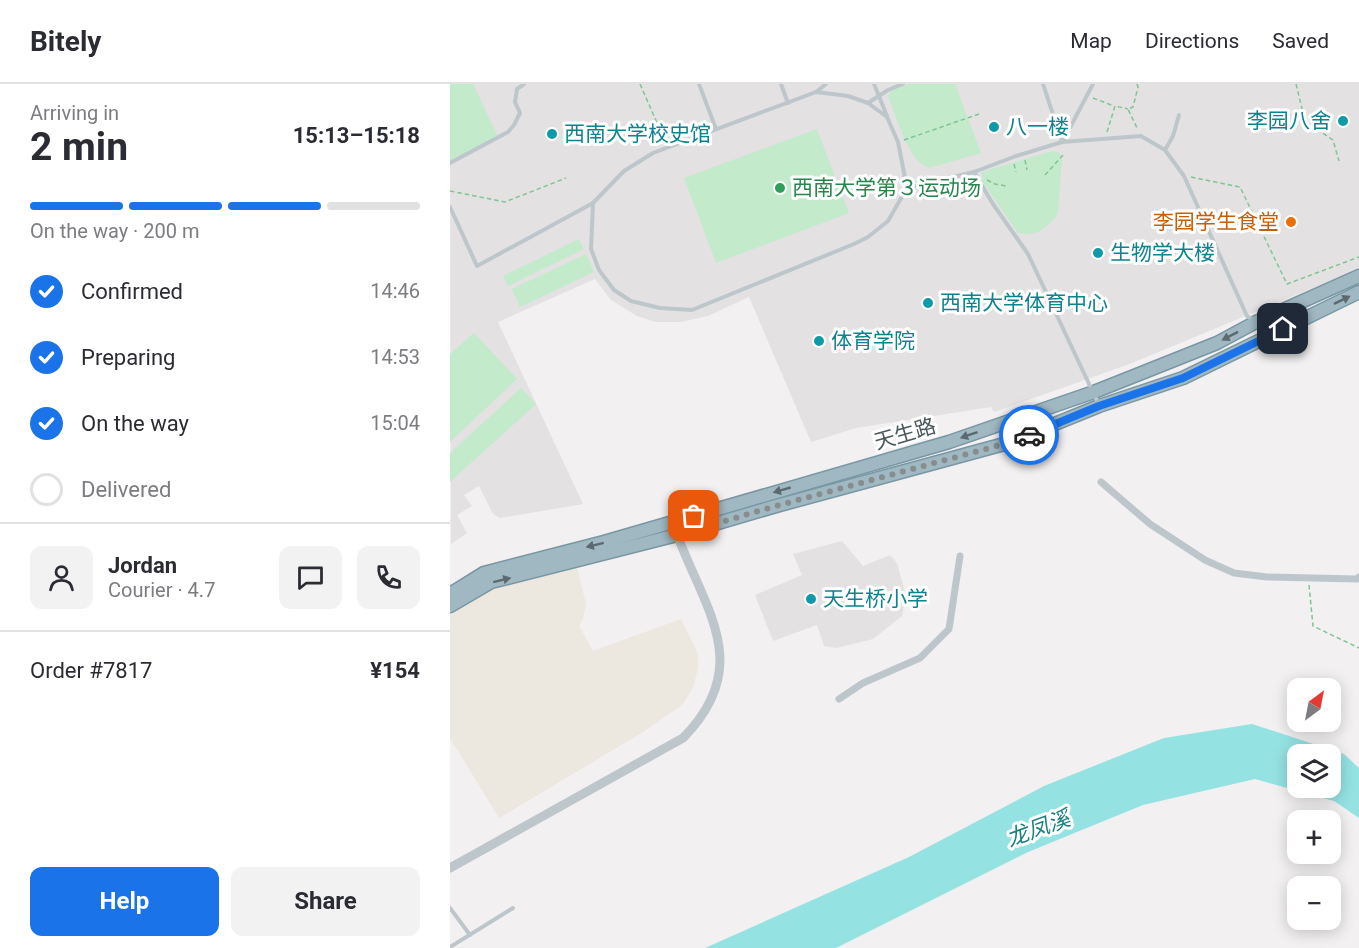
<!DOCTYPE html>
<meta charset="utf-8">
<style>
:root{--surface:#fff;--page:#f2f2f3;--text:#2b2b33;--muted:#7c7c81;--line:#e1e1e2;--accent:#1a73e8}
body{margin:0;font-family:Roboto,"Noto Sans SC",sans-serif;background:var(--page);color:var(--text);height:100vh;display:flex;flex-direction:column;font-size:22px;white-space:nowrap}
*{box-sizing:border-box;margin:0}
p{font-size:20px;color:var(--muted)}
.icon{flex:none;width:33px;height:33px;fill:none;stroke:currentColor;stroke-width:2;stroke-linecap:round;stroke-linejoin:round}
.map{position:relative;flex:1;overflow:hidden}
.side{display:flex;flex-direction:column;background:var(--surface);width:450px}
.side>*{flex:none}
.needle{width:39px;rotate:32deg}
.controls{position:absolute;left:837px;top:594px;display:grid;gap:12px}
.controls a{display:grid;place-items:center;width:54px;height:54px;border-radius:12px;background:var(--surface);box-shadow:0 3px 15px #0003;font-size:30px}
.pin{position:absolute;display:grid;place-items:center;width:51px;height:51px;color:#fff;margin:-26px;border-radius:12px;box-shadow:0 3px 9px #0006}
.courier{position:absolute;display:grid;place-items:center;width:60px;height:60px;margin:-30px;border:4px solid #1a73e8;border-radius:50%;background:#fff;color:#222;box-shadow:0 2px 8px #0007}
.summary em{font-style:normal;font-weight:700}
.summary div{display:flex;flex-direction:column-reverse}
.summary{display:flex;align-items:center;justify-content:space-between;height:102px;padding:0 30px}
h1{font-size:39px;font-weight:700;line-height:45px}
.bar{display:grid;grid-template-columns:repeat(4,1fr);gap:9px 6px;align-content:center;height:72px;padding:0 30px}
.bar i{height:8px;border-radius:4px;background:var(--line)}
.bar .active{background:var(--accent)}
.bar p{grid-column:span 4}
.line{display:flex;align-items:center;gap:15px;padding:0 30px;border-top:2px solid var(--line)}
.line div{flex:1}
.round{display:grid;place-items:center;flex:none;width:63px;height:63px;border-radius:12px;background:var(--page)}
ol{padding:0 30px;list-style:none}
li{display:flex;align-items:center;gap:18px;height:66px}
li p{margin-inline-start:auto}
li .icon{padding:6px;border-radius:50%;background:var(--accent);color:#fff;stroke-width:4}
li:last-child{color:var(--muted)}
li i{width:33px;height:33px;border:3px solid var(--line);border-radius:50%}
.button{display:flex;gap:12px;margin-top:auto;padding:12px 30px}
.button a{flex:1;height:69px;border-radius:12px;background:var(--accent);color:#fff;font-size:24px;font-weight:700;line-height:69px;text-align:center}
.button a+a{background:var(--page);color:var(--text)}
header{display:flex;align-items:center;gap:36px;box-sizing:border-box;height:84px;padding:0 30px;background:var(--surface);border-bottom:2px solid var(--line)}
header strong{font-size:28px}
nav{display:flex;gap:33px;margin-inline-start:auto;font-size:21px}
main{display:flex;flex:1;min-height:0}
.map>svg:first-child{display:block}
.commercial{fill:#ece7df}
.education{fill:#e3e1e2}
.green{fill:#c3eaca}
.water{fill:#95e2e2;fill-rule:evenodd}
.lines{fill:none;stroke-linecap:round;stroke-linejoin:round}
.trunk-casing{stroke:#7897a4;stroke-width:15}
.path{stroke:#7fc593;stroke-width:1.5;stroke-dasharray:4.5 3;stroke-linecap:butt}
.service{stroke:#bdc7cb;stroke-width:4}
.minor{stroke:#bdc7cb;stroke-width:7}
.tertiary{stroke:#bdc7cb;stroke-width:9}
.trunk{stroke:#a0b8c2;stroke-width:12}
.oneway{fill:#5b6a70}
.done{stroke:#858d8f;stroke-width:6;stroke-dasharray:0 10.8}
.route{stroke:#1a73e8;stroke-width:8}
.culture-dot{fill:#0f9aa8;stroke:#fff;stroke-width:2}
.leisure-dot{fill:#2e9e5b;stroke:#fff;stroke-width:2}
.food-dot{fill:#e8710a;stroke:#fff;stroke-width:2}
.labels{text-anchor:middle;stroke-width:6;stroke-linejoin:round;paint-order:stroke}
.culture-label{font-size:21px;fill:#0d838f;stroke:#fff;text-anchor:start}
.leisure-label{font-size:21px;fill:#27864d;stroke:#fff;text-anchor:start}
.food-label{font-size:21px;fill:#c56008;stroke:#fff;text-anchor:end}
.street-label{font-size:21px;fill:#4a575b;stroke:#fff}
.water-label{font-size:22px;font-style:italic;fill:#1a7f7f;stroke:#fff}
</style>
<header>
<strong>Bitely</strong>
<nav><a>Map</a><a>Directions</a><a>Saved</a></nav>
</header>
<main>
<section class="side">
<div class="summary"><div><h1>2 min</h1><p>Arriving in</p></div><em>15:13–15:18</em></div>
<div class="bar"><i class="active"></i><i class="active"></i><i class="active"></i><i></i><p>On the way · 200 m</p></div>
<ol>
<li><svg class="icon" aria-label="check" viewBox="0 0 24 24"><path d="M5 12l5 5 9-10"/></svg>Confirmed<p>14:46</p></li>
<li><svg class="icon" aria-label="check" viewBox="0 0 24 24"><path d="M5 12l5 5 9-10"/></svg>Preparing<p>14:53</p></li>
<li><svg class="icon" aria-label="check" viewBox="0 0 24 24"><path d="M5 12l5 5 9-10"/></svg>On the way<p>15:04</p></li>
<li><i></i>Delivered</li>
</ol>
<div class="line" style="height:108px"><a class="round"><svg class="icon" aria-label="person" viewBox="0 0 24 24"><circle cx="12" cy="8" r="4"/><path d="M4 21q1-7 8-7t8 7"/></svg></a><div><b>Jordan</b><p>Courier · 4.7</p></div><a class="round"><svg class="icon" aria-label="chat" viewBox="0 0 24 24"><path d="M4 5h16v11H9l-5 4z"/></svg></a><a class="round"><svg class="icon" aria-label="phone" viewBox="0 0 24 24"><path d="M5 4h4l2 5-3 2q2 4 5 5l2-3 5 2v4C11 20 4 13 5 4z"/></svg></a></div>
<div class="line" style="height:78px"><div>Order #7817</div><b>¥154</b></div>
<div class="button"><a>Help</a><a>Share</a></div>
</section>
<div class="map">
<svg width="909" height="864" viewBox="0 0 909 864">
<rect width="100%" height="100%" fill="#f2f0f0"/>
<polygon class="commercial" points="126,480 136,520 133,535 129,542 143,567 231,535 248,570 248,584 243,604 232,621 193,648 49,734 0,654 0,531 45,502"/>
<g class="education">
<polygon points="0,0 909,0 909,185 677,281 544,328 541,323 406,344 361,358 299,213 258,232 231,238 205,238 187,232 161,216 145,195 48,238 133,420 50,434 43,430 29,402 14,411 22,422 7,431 17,449 1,460"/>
<polygon points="392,457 413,482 440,471 447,479 456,512 452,532 423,555 387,564 374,562 367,541 323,557 305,511 352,491 343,470"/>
</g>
<g class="green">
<polygon points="0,0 23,0 48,53 0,79"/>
<path d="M459 0H505L531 69 479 84C457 76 447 33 438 12L441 7Z"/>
<polygon points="367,45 399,129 266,179 234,94"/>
<path d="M602 67 608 68 612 72 608 130C595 145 590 152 568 149L532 97V88Z"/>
<polygon points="129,155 134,165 58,202 53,192"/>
<polygon points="136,170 144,188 70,223 62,205"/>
<polygon points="24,249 67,295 0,358 0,270"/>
<polygon points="71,304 86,320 0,398 0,369"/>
</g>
<path class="water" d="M802 640 894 670 909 684V734L884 717 805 695 693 721 578 768 386 864H255L459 773 594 702 714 654ZM848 670H880V704H848Z"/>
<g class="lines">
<defs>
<g id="trunk">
<polyline points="0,510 34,489 154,458 499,358 644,308 767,259 806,238 909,192"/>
<polyline points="0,522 41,498 227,451 326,422 558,359 649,322 733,294 909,208"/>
</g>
</defs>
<use href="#trunk" class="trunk-casing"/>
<g class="path">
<polyline points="190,0 215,57"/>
<polyline points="687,0 688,3 683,23 678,25 688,46"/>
<polyline points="846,0 855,37 883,56 889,77"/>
<polyline points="643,14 664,22"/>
<polyline points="657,48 665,22 678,25"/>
<polyline points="454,56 529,30"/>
<polyline points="575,76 577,86"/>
<polyline points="564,80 566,88"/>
<polyline points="595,91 613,71"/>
<polyline points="741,93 790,103 837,200 909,173"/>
<polyline points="537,96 545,100 556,102"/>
<polyline points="0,107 55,118 116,94"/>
<polyline points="859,501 863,542 909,564"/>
</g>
<g class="service">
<polyline points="249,0 266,45"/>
<polyline points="331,0 338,19"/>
<polyline points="424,0 437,32"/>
<polyline points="593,0 612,58"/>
<polyline points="418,19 438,6 453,0"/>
<polyline points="613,57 643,0"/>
<polyline points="715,66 723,52 729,31"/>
<polyline points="0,79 58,48 64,41 70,29 65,18 67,5 74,0"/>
<polyline points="524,88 543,120 578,170 648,319"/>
<polyline points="457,104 524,88 566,72 612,58 691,52 715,66 734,92 797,232 803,236"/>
<polyline points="143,119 141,165 149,186 164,206 181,217 210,224 242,226 404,160 418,153 438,137 457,104 448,58 437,33 418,19 398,12 366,8"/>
<polyline points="0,123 27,182 143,119 174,87 203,69 366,8 376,0"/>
<polyline points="0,824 20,851"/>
<polyline points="0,863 63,824"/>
</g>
<g class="minor">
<polyline points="651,398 700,440 755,476 784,489 817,493 907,495 909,493"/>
<polyline points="389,615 413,599 470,574 499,545 510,472"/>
</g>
<path class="tertiary" d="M0 784 233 654C306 580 253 524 225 445"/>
<use href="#trunk" class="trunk"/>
</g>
<defs><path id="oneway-solid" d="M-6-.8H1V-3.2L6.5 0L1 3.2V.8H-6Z" transform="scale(1.5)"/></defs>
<g class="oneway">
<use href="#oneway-solid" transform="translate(892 216) rotate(-26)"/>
<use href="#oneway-solid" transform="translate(780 252) rotate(153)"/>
<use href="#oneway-solid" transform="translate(519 351) rotate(161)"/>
<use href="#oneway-solid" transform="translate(332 406) rotate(164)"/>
<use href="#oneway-solid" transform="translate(145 461) rotate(166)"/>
<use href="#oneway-solid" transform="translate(52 496) rotate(-14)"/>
</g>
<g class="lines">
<polyline class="done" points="244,432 223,438 227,451 326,422 558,359 579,351"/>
<polyline class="route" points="579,351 649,322 733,294 833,245"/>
</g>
<g class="culture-dot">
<circle cx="893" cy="37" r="6"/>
<circle cx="544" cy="43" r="6"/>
<circle cx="102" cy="50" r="6"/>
<circle cx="648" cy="169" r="6"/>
<circle cx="478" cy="219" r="6"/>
<circle cx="369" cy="257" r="6"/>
<circle cx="361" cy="515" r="6"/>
</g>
<circle class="leisure-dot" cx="330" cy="104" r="6"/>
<circle class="food-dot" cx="841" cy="138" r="6"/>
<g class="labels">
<g class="culture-label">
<text x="881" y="44" text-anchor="end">李园八舍</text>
<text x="556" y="50">八一楼</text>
<text x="114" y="57">西南大学校史馆</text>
<text x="660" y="176">生物学大楼</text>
<text x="490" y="226">西南大学体育中心</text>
<text x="381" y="264">体育学院</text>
<text x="373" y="522">天生桥小学</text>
</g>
<g class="leisure-label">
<text x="342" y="111">西南大学第３运动场</text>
</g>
<g class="food-label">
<text x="829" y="145">李园学生食堂</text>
</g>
<g class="street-label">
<text transform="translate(455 350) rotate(-16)" y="7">天生路</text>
</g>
<g class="water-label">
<text transform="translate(588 744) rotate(-20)" y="8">龙凤溪</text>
</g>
</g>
</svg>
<div class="controls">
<a><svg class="needle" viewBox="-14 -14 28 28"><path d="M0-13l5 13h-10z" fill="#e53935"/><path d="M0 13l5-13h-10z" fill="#7c7c81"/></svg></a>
<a><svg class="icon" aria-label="layers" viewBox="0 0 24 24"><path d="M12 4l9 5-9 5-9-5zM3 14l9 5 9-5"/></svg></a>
<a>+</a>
<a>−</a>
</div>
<div class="pin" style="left:244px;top:432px;background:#ea580c"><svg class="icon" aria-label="bag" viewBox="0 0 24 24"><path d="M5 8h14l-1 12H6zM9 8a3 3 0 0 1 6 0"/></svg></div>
<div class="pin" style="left:833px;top:245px;background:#1f2937"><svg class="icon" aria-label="home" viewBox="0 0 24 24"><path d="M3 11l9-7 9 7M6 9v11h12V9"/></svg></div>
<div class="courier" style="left:579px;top:351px"><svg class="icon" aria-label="car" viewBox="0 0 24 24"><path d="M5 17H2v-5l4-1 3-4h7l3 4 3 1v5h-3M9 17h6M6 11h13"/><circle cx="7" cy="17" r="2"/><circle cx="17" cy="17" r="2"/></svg></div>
</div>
</main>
